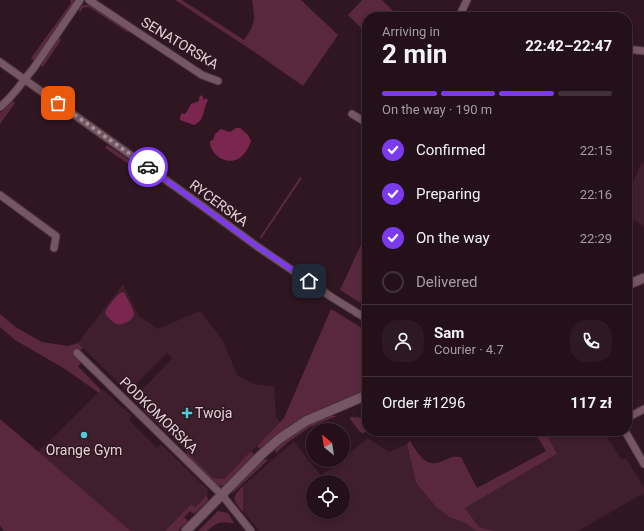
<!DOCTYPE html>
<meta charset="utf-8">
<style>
:root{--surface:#241019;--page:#2c1922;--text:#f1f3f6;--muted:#a39da2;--line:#413038;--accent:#7c3aed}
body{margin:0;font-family:Roboto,sans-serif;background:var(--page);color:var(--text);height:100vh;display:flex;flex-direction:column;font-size:15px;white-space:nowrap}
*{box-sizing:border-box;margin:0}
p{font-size:13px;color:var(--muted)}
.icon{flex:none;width:22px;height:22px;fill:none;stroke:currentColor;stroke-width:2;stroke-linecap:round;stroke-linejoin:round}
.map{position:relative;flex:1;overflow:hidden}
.side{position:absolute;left:362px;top:12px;width:270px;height:424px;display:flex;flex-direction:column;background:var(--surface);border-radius:16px;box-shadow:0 2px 6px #0003,0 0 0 1px var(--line)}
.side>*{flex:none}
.needle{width:26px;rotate:330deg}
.fabs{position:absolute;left:306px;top:423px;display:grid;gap:8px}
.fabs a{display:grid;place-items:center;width:44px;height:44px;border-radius:50%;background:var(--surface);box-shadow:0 2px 6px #0003,0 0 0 1px var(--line);font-size:20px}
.pin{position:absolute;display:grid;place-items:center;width:34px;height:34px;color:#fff;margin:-17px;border-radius:8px;box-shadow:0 2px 6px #0006}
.courier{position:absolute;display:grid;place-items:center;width:40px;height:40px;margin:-20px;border:3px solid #7c3aed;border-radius:50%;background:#fff;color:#222;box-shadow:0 1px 5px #0007}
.headline em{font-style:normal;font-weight:700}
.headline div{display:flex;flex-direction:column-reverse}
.headline{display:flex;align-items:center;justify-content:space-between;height:68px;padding:0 20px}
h1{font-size:26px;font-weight:700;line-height:30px}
.bar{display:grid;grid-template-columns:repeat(4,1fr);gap:6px 4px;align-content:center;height:48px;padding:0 20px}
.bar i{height:5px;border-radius:3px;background:var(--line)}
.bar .active{background:var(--accent)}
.bar p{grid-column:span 4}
.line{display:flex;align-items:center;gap:10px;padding:0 20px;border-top:1px solid var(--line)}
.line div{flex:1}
.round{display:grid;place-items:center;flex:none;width:42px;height:42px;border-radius:16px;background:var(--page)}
ol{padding:0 20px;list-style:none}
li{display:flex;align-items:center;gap:12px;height:44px}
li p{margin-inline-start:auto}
li .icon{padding:4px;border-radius:50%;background:var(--accent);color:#fff;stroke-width:4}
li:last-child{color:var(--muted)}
li i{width:22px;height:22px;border:2px solid var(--line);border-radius:50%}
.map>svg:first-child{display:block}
.built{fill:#3f1f2c;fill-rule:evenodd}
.green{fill:#59283e}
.water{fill:#7b264f}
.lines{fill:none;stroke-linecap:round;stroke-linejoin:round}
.minor-casing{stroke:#48343c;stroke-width:9}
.tertiary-casing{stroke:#48343c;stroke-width:11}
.minor{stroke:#755662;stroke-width:7}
.tertiary{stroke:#755662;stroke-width:9}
.done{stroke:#a49097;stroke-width:4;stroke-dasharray:0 7.2}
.route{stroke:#7c3aed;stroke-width:5}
.poi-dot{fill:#52cbd7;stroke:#301621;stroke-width:1.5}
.labels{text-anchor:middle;stroke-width:3;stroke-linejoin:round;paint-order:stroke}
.street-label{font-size:14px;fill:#e3d1d7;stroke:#301621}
.poi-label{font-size:14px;fill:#e3d1d7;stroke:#301621;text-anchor:start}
</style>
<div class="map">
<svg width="644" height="531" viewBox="0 0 644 531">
<rect width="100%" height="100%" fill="#301621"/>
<g class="built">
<polygon points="642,162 644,163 644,227 627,215 627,195"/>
<polygon points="123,284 139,316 158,329 200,311 222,339 238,376 256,385 274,386 276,417 280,422 224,479 213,478 133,399 173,358 167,353 128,392 78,343"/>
<polygon points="102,389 132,416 129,420 157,448 161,444 208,490 207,495 194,507 191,504 165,531 131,531 38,452"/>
<polygon points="545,431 603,431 622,460 626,458 644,488 644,493 578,531 495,531 479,527 465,508 557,454"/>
<path d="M368 438 389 452 407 444 416 483 436 507 449 517 467 524 476 531H259L243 511V486L294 441 321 476 341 460H343V458ZM313 482H343V512H313Z"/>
</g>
<g class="green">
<polygon points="70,0 75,0 73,5 34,61 31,58 71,3"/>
<path d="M175 0H182L244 40C256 23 255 20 252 0H301L338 35 303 86 253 51Z"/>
<polygon points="362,0 382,0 399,17 367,17 367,34 348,15"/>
<polygon points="84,5 88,5 92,6 129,30 127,32 89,7 83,8 80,12 79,10 81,6"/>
<polygon points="58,38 61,40 43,67 40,64"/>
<polygon points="17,95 13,101 15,103 0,124 0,113 12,102"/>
<polygon points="107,145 135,164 133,167 105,148"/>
<polygon points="300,177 302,178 261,239 260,237"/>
<polygon points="366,234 367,234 367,307 340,290"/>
<path d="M331 309 367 331V390C342 400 313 411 290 425 280 432 271 441 262 449L259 448 257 446 284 418Z"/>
<polygon points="0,314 17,328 42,342 68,346 78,343 83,348 75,355 82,362 78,366 101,390 99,393 65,369 15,340 0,327"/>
<path d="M143 410C157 412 163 418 166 431Z"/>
<polygon points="327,416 337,416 310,427 288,442 276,453 275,450 276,447 305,426"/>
<polygon points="350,417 367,418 368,431 363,433 360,432 350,419"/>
<polygon points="0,419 131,531 4,531 0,526"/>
<path d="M534 431H545L557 454 465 508 479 527 495 531H476L467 524 449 517 436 507 416 483 407 444 410 441C418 453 425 469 442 461 452 457 451 456 461 457L477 488 546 451Z"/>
<polygon points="251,451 255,456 227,485 221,486 216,484 187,456 187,452 213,478 224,479"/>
<polygon points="263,459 268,460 233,493 234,488"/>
<path d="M243 486V511H242C232 499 232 497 243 486Z"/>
<polygon points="207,495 208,501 194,514 190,511 184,517 188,521 178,531 165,531 191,504 195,507"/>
<path d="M218 511 228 513 234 523C220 522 218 521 207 531H198Z"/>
</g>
<g class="water">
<path d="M201 95 203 97V101L205 98 208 100C203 108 205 121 194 125L180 120C180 117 180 115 182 113L184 114 186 113 191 104 199 101V98Z"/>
<path d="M236 128H240L248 135 251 141C249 147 244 156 238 159 226 165 210 155 210 141L213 140 215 134 221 129 230 132Z"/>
<path d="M123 292 125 294C127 299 134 309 134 314 134 320 122 326 116 324 113 322 107 317 105 313 107 306 115 298 120 293Z"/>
</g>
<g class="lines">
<defs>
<g id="minor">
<polyline points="89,0 202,75 218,81"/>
<polyline points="459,17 467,0"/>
<polyline points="627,49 644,51"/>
<polyline points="0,62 198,203 258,247 333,298 367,319"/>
<path d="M0 107C13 97 22 82 33 69L80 0"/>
<polyline points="352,114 367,123"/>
<polyline points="0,195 56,236 54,248"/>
<polyline points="77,353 222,495 251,531"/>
<polyline points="627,418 644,409"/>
<polyline points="625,431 644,464"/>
</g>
<g id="tertiary">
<polyline points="627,285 644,278"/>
<polyline points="186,531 261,455 279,439 306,421 367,395"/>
</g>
</defs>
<use href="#minor" class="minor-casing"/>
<use href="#tertiary" class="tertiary-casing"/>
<use href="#minor" class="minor"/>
<use href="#tertiary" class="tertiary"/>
</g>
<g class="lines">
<polyline class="done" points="58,103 148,167"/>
<polyline class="route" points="148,167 258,247 309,281"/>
</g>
<g class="poi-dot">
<path d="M185 407h4v4h4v4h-4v4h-4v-4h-4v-4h4z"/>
<circle cx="84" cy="435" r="4"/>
</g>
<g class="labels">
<g class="street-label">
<text transform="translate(180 43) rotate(31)" y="5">SENATORSKA</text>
<text transform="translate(219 203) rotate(36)" y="5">RYCERSKA</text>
<text transform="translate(159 415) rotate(44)" y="5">PODKOMORSKA</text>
</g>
<g class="poi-label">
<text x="195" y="418">Twoja</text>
<text x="84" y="455" text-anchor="middle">Orange Gym</text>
</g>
</g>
</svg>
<div class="fabs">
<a><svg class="needle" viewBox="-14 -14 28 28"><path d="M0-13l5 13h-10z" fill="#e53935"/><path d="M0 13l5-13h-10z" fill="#a39da2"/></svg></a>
<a><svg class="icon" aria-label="locate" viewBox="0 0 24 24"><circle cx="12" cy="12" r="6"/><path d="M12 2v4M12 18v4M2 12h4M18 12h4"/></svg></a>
</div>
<div class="pin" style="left:58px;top:103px;background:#ea580c"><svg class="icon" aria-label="bag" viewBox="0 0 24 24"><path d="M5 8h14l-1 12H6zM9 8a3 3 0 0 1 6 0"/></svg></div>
<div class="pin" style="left:309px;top:281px;background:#1f2937"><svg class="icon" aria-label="home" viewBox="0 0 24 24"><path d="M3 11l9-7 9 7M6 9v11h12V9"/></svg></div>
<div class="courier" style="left:148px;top:167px"><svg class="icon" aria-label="car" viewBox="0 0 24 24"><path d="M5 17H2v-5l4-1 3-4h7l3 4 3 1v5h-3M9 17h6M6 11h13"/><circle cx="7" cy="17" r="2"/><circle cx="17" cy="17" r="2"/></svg></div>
<section class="side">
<div class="headline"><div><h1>2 min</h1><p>Arriving in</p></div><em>22:42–22:47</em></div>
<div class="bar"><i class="active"></i><i class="active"></i><i class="active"></i><i></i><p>On the way · 190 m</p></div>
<ol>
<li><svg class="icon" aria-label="check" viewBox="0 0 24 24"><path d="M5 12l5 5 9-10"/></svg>Confirmed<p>22:15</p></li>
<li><svg class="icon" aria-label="check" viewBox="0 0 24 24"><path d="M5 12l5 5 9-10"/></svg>Preparing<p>22:16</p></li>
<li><svg class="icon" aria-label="check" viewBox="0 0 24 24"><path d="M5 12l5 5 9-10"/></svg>On the way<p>22:29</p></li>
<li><i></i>Delivered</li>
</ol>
<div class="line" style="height:72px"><a class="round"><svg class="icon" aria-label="person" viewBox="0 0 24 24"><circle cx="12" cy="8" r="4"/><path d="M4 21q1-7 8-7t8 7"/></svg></a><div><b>Sam</b><p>Courier · 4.7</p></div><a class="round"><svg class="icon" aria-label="phone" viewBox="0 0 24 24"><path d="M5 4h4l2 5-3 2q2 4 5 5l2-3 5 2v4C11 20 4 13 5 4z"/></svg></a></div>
<div class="line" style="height:52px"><div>Order #1296</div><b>117 zł</b></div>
</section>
</div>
